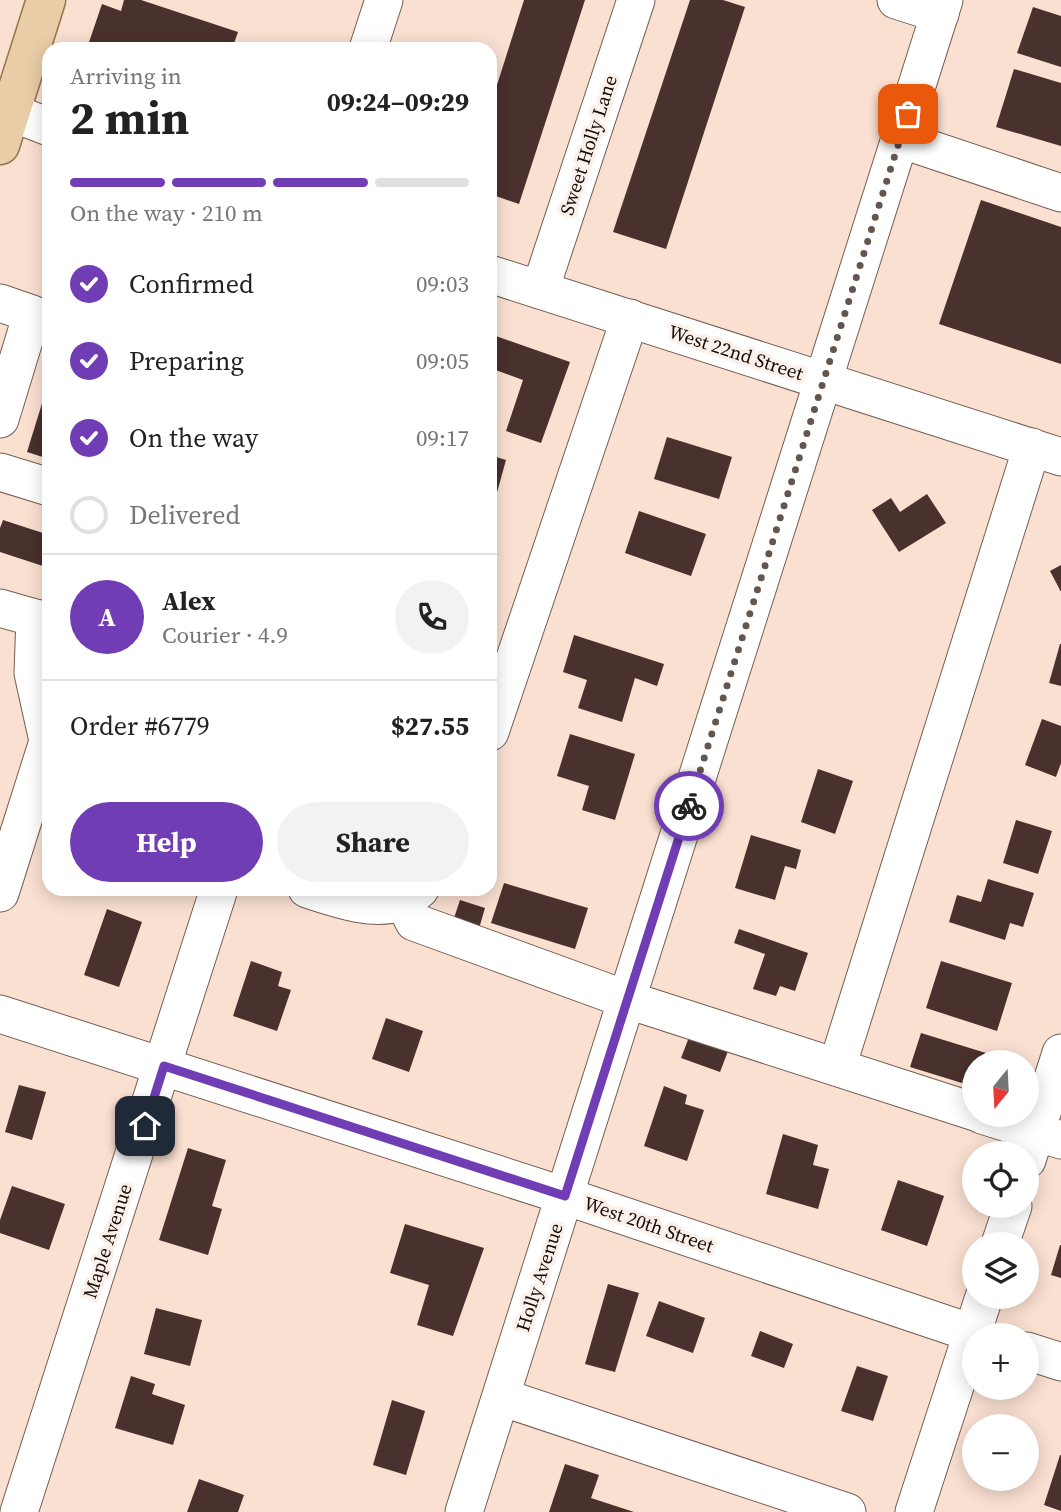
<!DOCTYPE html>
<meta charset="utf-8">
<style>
:root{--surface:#fff;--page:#f2f2f2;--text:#222;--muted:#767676;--line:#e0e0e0;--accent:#703db5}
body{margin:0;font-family:"Source Serif 4",serif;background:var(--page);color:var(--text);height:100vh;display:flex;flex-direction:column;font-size:26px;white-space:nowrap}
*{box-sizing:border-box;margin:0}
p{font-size:23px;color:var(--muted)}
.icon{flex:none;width:38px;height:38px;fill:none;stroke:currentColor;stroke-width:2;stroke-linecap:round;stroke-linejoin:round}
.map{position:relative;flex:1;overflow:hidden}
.side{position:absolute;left:42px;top:42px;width:455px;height:854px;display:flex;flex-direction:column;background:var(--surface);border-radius:21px;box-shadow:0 4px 18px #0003}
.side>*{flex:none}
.needle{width:46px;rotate:198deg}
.fabs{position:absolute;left:962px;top:1050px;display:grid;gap:14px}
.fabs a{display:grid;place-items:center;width:77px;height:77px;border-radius:50%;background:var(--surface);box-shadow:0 4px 18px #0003;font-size:35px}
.pin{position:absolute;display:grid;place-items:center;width:60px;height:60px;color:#fff;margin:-30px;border-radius:14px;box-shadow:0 4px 10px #0006}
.courier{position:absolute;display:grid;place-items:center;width:70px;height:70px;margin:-35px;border:5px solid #703db5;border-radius:50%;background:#fff;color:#222;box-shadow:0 2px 9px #0007}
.overview em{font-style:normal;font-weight:700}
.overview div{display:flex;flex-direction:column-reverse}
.overview{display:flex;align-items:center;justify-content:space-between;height:119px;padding:0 28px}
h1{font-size:46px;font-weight:700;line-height:52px}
.bar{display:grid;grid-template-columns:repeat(4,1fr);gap:10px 7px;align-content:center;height:84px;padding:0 28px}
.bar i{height:9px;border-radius:5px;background:var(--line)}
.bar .selected{background:var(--accent)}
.bar p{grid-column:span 4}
.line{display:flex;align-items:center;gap:18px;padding:0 28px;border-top:2px solid var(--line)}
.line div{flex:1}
.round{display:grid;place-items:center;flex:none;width:74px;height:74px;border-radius:37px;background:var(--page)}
ol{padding:0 28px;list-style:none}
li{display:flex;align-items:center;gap:21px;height:77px}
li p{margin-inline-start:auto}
li .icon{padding:7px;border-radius:50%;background:var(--accent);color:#fff;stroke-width:4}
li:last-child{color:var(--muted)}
li i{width:38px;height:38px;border:4px solid var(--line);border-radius:50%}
.button{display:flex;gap:14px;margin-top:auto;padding:14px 28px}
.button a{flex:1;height:80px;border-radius:42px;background:var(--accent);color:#fff;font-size:28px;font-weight:700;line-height:80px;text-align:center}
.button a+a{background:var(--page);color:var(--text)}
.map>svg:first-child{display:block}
.building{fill:#49312d}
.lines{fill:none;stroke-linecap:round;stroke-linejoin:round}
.minor-casing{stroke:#755f52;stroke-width:39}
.major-casing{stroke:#947449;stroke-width:41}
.minor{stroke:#fff;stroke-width:37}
.major{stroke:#e9cda7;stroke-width:38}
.done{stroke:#64564d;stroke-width:7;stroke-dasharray:0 12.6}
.route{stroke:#703db5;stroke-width:9}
.labels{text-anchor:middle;stroke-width:7;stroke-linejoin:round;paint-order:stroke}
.street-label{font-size:19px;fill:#130b06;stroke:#fbf0ea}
</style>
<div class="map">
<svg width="1061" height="1512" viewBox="0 0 1061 1512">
<rect width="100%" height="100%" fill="#fae0d1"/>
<g class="building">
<polygon points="124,0 141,0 238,32 232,49 87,48 102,4 121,11"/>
<polygon points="524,0 585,0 519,204 490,194 490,107"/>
<polygon points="690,0 723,0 745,7 666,249 613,232"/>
<polygon points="1033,7 1061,16 1061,67 1017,53"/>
<polygon points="1014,69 1061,83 1061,146 996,127"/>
<polygon points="981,200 1061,227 1061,364 939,324"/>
<polygon points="490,334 570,362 541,443 506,431 523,380 490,368"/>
<polygon points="48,384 49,384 49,459 27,452"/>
<polygon points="667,437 732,457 719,499 654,479"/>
<polygon points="490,455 506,460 491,514 490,514"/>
<polygon points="927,494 946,523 899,552 872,510 891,498 900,512"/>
<polygon points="639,511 706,534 691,576 625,553"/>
<polygon points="3,520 49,535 49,568 0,552 0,528"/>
<polygon points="1061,565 1061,592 1050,571"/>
<polygon points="574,635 664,664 657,686 635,678 622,722 578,708 587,680 563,672"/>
<polygon points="1060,644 1061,644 1061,686 1049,683"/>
<polygon points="1042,719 1061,726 1061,763 1056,777 1025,765"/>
<polygon points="570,734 635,754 615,820 582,810 589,786 557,776"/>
<polygon points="818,769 853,781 835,834 801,822"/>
<polygon points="1016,820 1052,831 1038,874 1003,863"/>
<polygon points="751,835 801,850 796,869 785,866 775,900 735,888"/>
<polygon points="988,879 1034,893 1023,927 1010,923 1005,940 949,922 957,895 981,902"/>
<polygon points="504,883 588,908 575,949 491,923"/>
<polygon points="460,900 485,908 478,932 452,924"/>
<polygon points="107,909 142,922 119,987 84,975"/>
<polygon points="739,929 808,953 795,991 780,986 776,996 753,989 765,954 734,943"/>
<polygon points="251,961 282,972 278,986 291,990 277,1031 233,1016"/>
<polygon points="941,961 1012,983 997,1031 926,1008"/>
<polygon points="386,1018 423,1031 409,1072 372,1059"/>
<polygon points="691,1032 730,1046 720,1072 681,1058"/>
<polygon points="921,1033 986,1053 984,1062 975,1062 975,1087 910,1067"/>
<polygon points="19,1085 46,1092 32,1140 5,1132"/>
<polygon points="664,1086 687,1095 685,1104 704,1110 687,1161 644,1146"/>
<polygon points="783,1134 818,1145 813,1165 829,1169 818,1209 766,1194"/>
<polygon points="188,1148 226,1160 212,1206 222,1209 208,1255 159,1240"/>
<polygon points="898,1180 944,1196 927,1246 881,1230"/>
<polygon points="12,1186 65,1204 49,1250 0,1233 0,1220"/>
<polygon points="405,1224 484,1248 453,1336 417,1325 429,1285 390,1273"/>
<polygon points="1060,1245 1061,1245 1061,1278 1051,1275"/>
<polygon points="608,1284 639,1293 615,1372 585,1364"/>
<polygon points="659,1301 705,1318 693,1353 646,1336"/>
<polygon points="156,1308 202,1320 190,1366 144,1354"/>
<polygon points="760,1331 793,1344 784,1368 751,1356"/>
<polygon points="857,1366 888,1376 873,1421 841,1411"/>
<polygon points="131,1376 155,1384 152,1394 185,1405 173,1445 115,1428"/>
<polygon points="392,1400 425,1411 406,1475 373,1465"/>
<polygon points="1060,1455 1061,1455 1061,1511 1044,1505"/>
<polygon points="565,1464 599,1475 591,1498 634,1512 549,1512"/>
<polygon points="199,1479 244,1495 238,1512 187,1512"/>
</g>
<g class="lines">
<defs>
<g id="minor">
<polyline points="896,0 940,14"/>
<polyline points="368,49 384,0"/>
<polyline points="0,108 49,127"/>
<polyline points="900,139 1061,193"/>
<polyline points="490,274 1061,457"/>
<polyline points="540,290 636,0"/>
<polyline points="0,303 32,314 0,419"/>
<polyline points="0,472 49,487"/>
<polyline points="0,608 49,622"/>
<polyline points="35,618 33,673 48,741"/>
<polyline points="490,732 630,318"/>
<path d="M307 889C335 898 372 912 402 902 408 900 415 893 420 889"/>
<polyline points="0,893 49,738"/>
<polyline points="404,902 414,922 628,1000 975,1112"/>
<polyline points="0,1014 565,1196 978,1335"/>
<polyline points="837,1067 1032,447"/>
<polyline points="982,1115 1061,1140"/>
<polyline points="1027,1160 1061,1053"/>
<polyline points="1000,1244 1013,1206"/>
<polyline points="1027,1351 1061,1362"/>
<polyline points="501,1397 847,1512"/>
<polyline points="19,1512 219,889"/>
<polyline points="464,1512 944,0"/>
<polyline points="914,1512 984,1297"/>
</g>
<polyline id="major" points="0,145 46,0"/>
</defs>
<use href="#minor" class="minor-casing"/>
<use href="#major" class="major-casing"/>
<use href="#minor" class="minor"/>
<use href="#major" class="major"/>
</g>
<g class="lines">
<polyline class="done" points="689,806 908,114"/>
<polyline class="route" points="145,1126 164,1066 565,1196 689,806"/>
</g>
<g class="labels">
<g class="street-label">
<text transform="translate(588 145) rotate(-72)" y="7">Sweet Holly Lane</text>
<text transform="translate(736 352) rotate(18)" y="7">West 22nd Street</text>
<text transform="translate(649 1224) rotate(19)" y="7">West 20th Street</text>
<text transform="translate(107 1241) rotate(-72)" y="7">Maple Avenue</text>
<text transform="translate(539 1277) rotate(-72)" y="7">Holly Avenue</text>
</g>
</g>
</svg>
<div class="fabs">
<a><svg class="needle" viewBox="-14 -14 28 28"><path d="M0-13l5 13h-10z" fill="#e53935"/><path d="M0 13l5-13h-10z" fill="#767676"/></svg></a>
<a><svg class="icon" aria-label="locate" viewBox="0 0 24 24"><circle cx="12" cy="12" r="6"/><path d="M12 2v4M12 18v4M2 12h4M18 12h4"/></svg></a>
<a><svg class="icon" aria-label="layers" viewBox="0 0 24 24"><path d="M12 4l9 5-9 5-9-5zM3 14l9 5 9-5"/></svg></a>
<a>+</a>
<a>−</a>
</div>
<div class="pin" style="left:908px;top:114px;background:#ea580c"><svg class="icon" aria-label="bag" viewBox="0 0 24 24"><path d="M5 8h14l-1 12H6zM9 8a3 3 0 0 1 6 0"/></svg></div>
<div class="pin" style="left:145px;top:1126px;background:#1f2937"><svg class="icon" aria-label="home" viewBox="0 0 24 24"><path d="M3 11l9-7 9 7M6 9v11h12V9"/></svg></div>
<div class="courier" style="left:689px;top:806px"><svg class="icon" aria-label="bike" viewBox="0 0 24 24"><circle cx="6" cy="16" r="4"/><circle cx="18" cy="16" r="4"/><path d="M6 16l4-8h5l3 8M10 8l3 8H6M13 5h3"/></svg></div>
<section class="side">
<div class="overview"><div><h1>2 min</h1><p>Arriving in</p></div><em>09:24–09:29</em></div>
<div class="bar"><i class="selected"></i><i class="selected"></i><i class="selected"></i><i></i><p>On the way · 210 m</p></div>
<ol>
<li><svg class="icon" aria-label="check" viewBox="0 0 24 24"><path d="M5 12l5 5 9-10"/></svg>Confirmed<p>09:03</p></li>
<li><svg class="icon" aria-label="check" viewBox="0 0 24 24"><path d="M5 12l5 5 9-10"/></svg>Preparing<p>09:05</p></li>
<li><svg class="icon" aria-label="check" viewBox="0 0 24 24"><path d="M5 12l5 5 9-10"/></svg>On the way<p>09:17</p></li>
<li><i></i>Delivered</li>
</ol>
<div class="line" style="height:126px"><b class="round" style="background:var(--accent);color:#fff">A</b><div><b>Alex</b><p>Courier · 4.9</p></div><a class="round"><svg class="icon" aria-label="phone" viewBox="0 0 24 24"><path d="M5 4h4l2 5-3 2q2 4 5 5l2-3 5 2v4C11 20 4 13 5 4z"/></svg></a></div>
<div class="line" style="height:91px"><div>Order #6779</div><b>$27.55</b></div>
<div class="button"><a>Help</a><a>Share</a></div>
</section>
</div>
